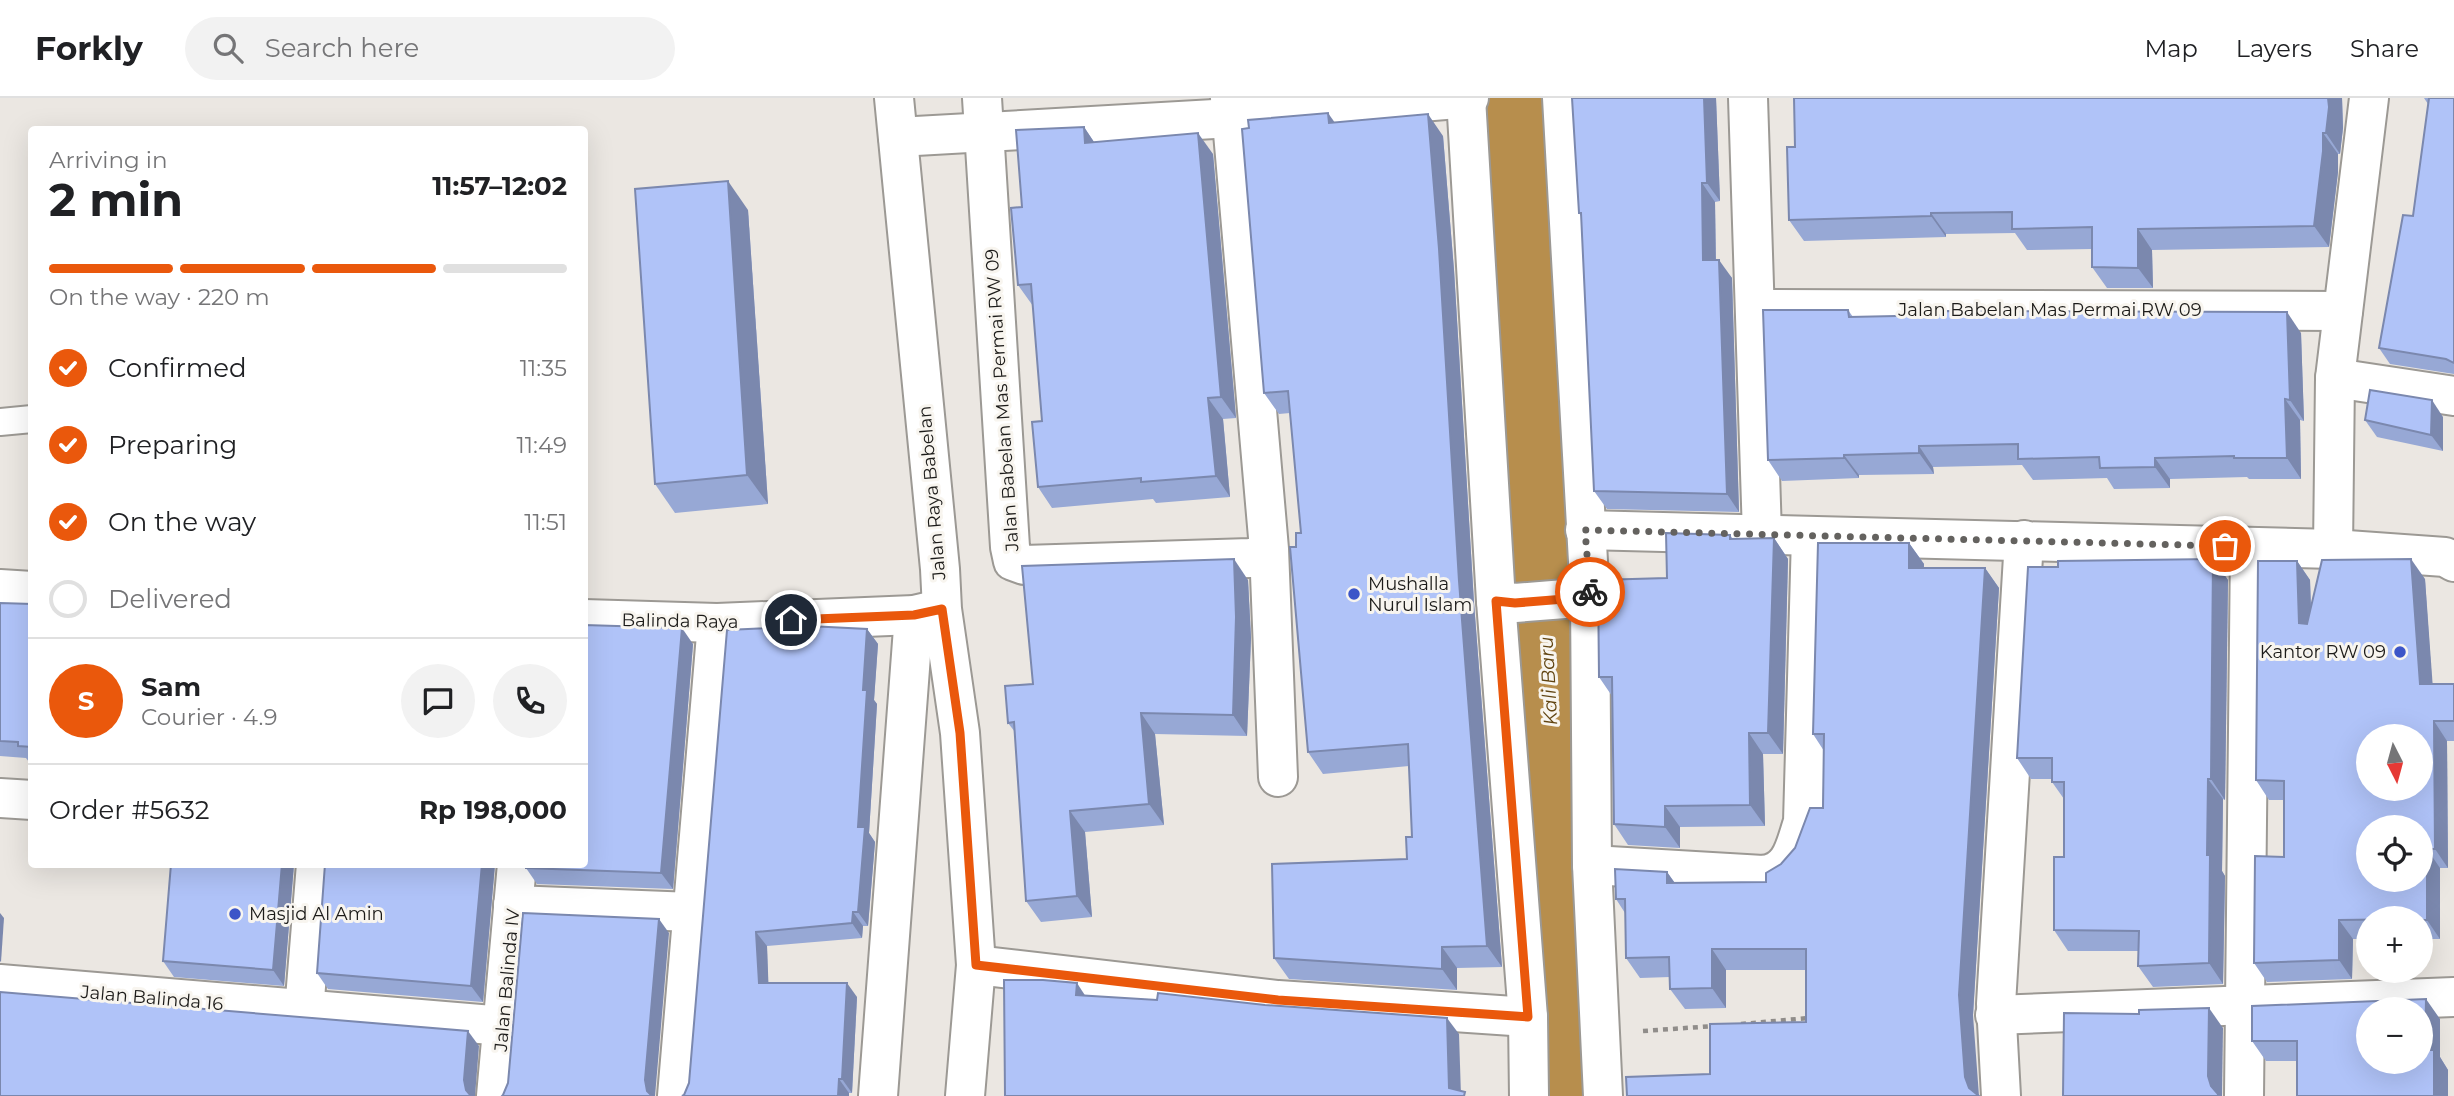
<!DOCTYPE html>
<meta charset="utf-8">
<style>
:root{--surface:#fff;--page:#f2f2f2;--text:#202124;--muted:#757577;--line:#e0e0e0;--accent:#ea580c}
body{margin:0;font-family:Montserrat,sans-serif;background:var(--page);color:var(--text);height:100vh;display:flex;flex-direction:column;font-size:26px;white-space:nowrap}
*{box-sizing:border-box;margin:0}
p{font-size:23px;color:var(--muted)}
.icon{flex:none;width:38px;height:38px;fill:none;stroke:currentColor;stroke-width:2;stroke-linecap:round;stroke-linejoin:round}
.map{position:relative;flex:1;overflow:hidden}
.drawer{position:absolute;left:28px;top:28px;width:560px;height:742px;display:flex;flex-direction:column;background:var(--surface);border-radius:7px;box-shadow:0 7px 28px #0002}
.drawer>*{flex:none}
.needle{width:46px;rotate:174deg}
.buttons{position:absolute;left:2356px;top:626px;display:grid;gap:14px}
.buttons a{display:grid;place-items:center;width:77px;height:77px;border-radius:50%;background:var(--surface);box-shadow:0 7px 28px #0002;font-size:35px}
.pin{position:absolute;display:grid;place-items:center;width:60px;height:60px;color:#fff;margin:-30px;border:4px solid #fff;border-radius:50%;box-shadow:0 2px 7px #0007}
.courier{position:absolute;display:grid;place-items:center;width:70px;height:70px;margin:-35px;border:5px solid #ea580c;border-radius:50%;background:#fff;color:#222;box-shadow:0 2px 9px #0007}
.summary em{font-style:normal;font-weight:700}
.summary div{display:flex;flex-direction:column-reverse}
.summary{display:flex;align-items:center;justify-content:space-between;height:119px;padding:0 21px}
h1{font-size:46px;font-weight:700;line-height:52px}
.bar{display:grid;grid-template-columns:repeat(4,1fr);gap:10px 7px;align-content:center;height:84px;padding:0 21px}
.bar i{height:9px;border-radius:5px;background:var(--line)}
.bar .active{background:var(--accent)}
.bar p{grid-column:span 4}
.line{display:flex;align-items:center;gap:18px;padding:0 21px;border-top:2px solid var(--line)}
.line div{flex:1}
.round{display:grid;place-items:center;flex:none;width:74px;height:74px;border-radius:37px;background:var(--page)}
ol{padding:0 21px;list-style:none}
li{display:flex;align-items:center;gap:21px;height:77px}
li p{margin-inline-start:auto}
li .icon{padding:7px;border-radius:50%;background:var(--accent);color:#fff;stroke-width:4}
li:last-child{color:var(--muted)}
li i{width:38px;height:38px;border:4px solid var(--line);border-radius:50%}
header{display:flex;align-items:center;gap:42px;box-sizing:border-box;height:98px;padding:0 35px;background:var(--surface);border-bottom:2px solid var(--line)}
header strong{font-size:33px}
nav{display:flex;gap:38px;margin-inline-start:auto;font-size:24px}
.search{width:490px;height:63px;background:var(--page);display:flex;align-items:center;gap:18px;box-sizing:border-box;padding:0 24px;border-radius:38px;color:var(--muted);font-size:26px}
.map>svg:first-child{display:block}
.lines{fill:none;stroke-linecap:round;stroke-linejoin:round}
.river{stroke:#b78e4d;stroke-width:88}
.lane-casing{stroke:#9c9994;stroke-width:30}
.street-casing{stroke:#9c9994;stroke-width:42}
.primary-casing{stroke:#9c9994;stroke-width:42}
.path{stroke:#908d8a;stroke-width:4.5;stroke-dasharray:5 5;stroke-linecap:butt}
.lane{stroke:#fff;stroke-width:26}
.street{stroke:#fff;stroke-width:38}
.primary{stroke:#fff;stroke-width:38}
.wall{fill:#97a8d5}
.shaded-wall{fill:#7b88ae}
.building{fill:#b0c3f8;stroke:#7b88ae;stroke-width:2;fill-rule:evenodd}
.done{stroke:#64625f;stroke-width:7;stroke-dasharray:0 12.6}
.route{stroke:#ea580c;stroke-width:9}
.poi-dot{fill:#3c55c8;stroke:#f8f5ef;stroke-width:2.5}
.labels{text-anchor:middle;stroke-width:6;stroke-linejoin:round;paint-order:stroke}
.street-label{font-size:18px;fill:#1c1b19;stroke:#f8f5ef}
.poi-label{font-size:18px;fill:#1c1b19;stroke:#f8f5ef;text-anchor:start}
.water-label{font-size:19px;font-style:italic;fill:#614411;stroke:#f8f5ef}
</style>
<header>
<strong>Forkly</strong>
<div class="search"><svg class="icon" aria-label="search" viewBox="0 0 24 24"><circle cx="10" cy="10" r="6"/><path d="M15 15l6 6"/></svg>Search here</div>
<nav><a>Map</a><a>Layers</a><a>Share</a></nav>
</header>
<div class="map">
<svg width="2454" height="998" viewBox="0 0 2454 998">
<rect width="100%" height="100%" fill="#ebe7e2"/>
<g class="lines">
<polyline class="river" points="1514,0 1572,998"/>
<defs>
<polyline id="lane" points="0,324 32,321"/>
<g id="street">
<polyline points="982,0 1010,449 1013,463 1024,467 1250,460 1269,457"/>
<polyline points="1230,0 1269,451 1278,679"/>
<polyline points="1466,0 1496,503 1528,919 1529,998"/>
<polyline points="1562,0 1590,499 1592,767 1603,998"/>
<polyline points="1748,0 1762,437"/>
<polyline points="898,39 1232,20 1469,0"/>
<polyline points="1756,211 2343,213"/>
<polyline points="2335,280 2454,298"/>
<polyline points="1585,432 2333,451 2445,459 2454,464"/>
<polyline points="2333,451 2335,280 2369,0"/>
<polyline points="0,491 32,493"/>
<polyline points="1496,503 1515,505 1590,499"/>
<polyline points="584,521 717,525 914,517 940,511"/>
<polyline points="0,700 32,702"/>
<path d="M1592 767 1763 777C1792 774 1795 747 1803 724L1811 438"/>
<polyline points="513,807 692,814"/>
<polyline points="976,867 1278,902 1528,919"/>
<polyline points="0,886 504,928"/>
<polyline points="304,913 316,766"/>
<polyline points="1995,917 2454,899"/>
<polyline points="496,998 517,766"/>
<polyline points="677,998 717,525"/>
<polyline points="878,998 914,517"/>
<polyline points="2001,998 1996,906 2024,442"/>
<polyline points="2244,998 2250,449"/>
</g>
<polyline id="primary" points="894,0 940,471 942,511 960,635 976,867 965,998"/>
</defs>
<use href="#lane" class="lane-casing"/>
<use href="#street" class="street-casing"/>
<use href="#primary" class="primary-casing"/>
<g class="path">
<polyline points="1741,926 1809,920"/>
<polyline points="1643,933 1714,928"/>
</g>
<use href="#lane" class="lane"/>
<use href="#street" class="street"/>
<use href="#primary" class="primary"/>
</g>
<g class="wall">
<polygon points="1716,0 1720,103 1715,104 1716,162 1732,180 1739,414 1607,411 1594,393 1581,118 1579,115"/>
<polygon points="1794,0 2342,0 2343,30 2340,56 2338,56 2338,74 2329,149 2152,152 2153,190 2107,190 2092,169 2092,151 2027,152 2015,135 1946,136 1946,139 1804,143 1789,122 1795,49"/>
<polygon points="2424,0 2454,0 2454,276 2390,266 2379,250 2413,118 2428,6"/>
<polygon points="1335,24 1443,38 1454,172 1474,505 1502,869 1457,870 1457,892 1289,881 1274,860 1407,761 1412,739 1409,668 1323,676 1308,654 1296,449 1301,435 1290,315 1279,316 1264,295"/>
<polygon points="1084,29 1094,44 1213,56 1236,320 1223,321 1230,399 1156,405 1153,401 1052,410 1038,389 1042,323 1033,208 1018,187 1022,109"/>
<polygon points="748,112 768,406 675,415 655,386"/>
<polygon points="1848,212 1853,219 2301,235 2304,323 2300,322 2301,381 2249,381 2247,379 2170,381 2170,390 2114,391 2107,380 2033,382 2022,367 1933,369 1934,376 1859,377 1859,380 1782,383 1768,362"/>
<polygon points="2443,319 2443,353 2377,339 2365,322"/>
<polygon points="1730,437 1733,441 1774,440 1788,461 1783,656 1763,656 1765,728 1680,729 1680,750 1628,747 1614,726 1612,598 1599,579 1667,480"/>
<polygon points="1909,445 1924,466 1924,470 1985,470 1999,490 1973,917 1710,976 1806,924 1806,872 1726,872 1726,910 1685,911 1670,891 1670,879 1640,880 1626,860 1625,815 1616,801 1667,774 1675,785 1766,784 1795,750 1823,710 1824,653 1813,636"/>
<polygon points="2213,461 2228,482 2225,702 2223,701 2222,773 2225,778 2223,886 2153,889 2138,868 2139,853 2068,853 2054,832 2064,759 2064,701 2052,684 2052,681 2031,681 2017,660 2058,469"/>
<polygon points="2297,463 2310,482 2311,509 2425,481 2432,586 2454,586 2454,643 2447,643 2448,770 2440,770 2440,841 2420,841 2420,821 2368,821 2368,841 2353,841 2352,881 2267,884 2254,865 2284,759 2284,702 2269,702 2256,682"/>
<polygon points="1248,482 1251,540 1247,638 1155,636 1164,727 1085,734 1092,819 1041,824 1026,803 1015,634 1008,625 1033,586"/>
<polygon points="0,505 32,506 32,664 29,664 26,660 0,658"/>
<polygon points="867,531 878,546 874,602 877,606 869,735 875,744 868,828 863,828 862,840 767,848 768,885 857,899 852,995 849,995 849,998 682,998 684,997"/>
<polygon points="693,546 673,791 537,786 526,770"/>
<polygon points="294,766 284,888 174,879 163,863"/>
<polygon points="495,766 483,904 328,891 317,875"/>
<polygon points="2440,921 2440,959 2448,972 2448,998 2297,998 2297,963 2266,963 2252,943"/>
</g>
<g class="shaded-wall">
<polygon points="1704,0 1716,0 1720,103 1707,85"/>
<polygon points="2328,0 2342,0 2343,30 2340,56 2326,35"/>
<polygon points="1328,15 1343,36 1329,25"/>
<polygon points="1428,16 1443,38 1454,172 1474,505 1502,869 1487,848 1459,483"/>
<polygon points="1084,29 1098,50 1085,45"/>
<polygon points="1198,35 1213,56 1236,320 1221,299"/>
<polygon points="2323,35 2338,56 2338,74 2329,149 2314,128"/>
<polygon points="728,83 748,112 768,406 747,377"/>
<polygon points="1702,85 1715,104 1716,180 1703,162"/>
<polygon points="1931,115 1946,136 1946,139 1931,118"/>
<polygon points="2138,131 2152,152 2153,190 2138,170"/>
<polygon points="1719,162 1732,180 1739,414 1727,396"/>
<polygon points="2287,214 2301,235 2304,323 2290,302"/>
<polygon points="1208,300 1223,321 1230,399 1216,378"/>
<polygon points="2285,301 2300,322 2301,381 2287,360"/>
<polygon points="2432,302 2443,319 2443,353 2431,337"/>
<polygon points="1919,348 1933,369 1934,376 1919,355"/>
<polygon points="1844,357 1859,377 1859,380 1844,360"/>
<polygon points="2155,360 2170,381 2170,390 2155,369"/>
<polygon points="1774,440 1788,461 1783,656 1768,635"/>
<polygon points="1909,445 1924,466 1923,490 1909,470"/>
<polygon points="1234,461 1248,482 1251,540 1247,638 1233,617"/>
<polygon points="2213,461 2228,482 2225,702 2211,681"/>
<polygon points="2411,461 2425,481 2434,605 2420,586"/>
<polygon points="2297,463 2310,482 2312,545 2299,525"/>
<polygon points="1985,470 1999,490 1973,917 1979,998 1969,990 1965,979 1959,897"/>
<polygon points="682,530 693,546 673,791 661,775"/>
<polygon points="867,531 878,546 874,602 877,606 869,735 875,744 868,828 858,814 858,729 863,592"/>
<polygon points="1141,615 1155,636 1164,727 1149,706"/>
<polygon points="2434,623 2447,643 2448,770 2435,751"/>
<polygon points="1749,635 1763,656 1765,728 1750,707"/>
<polygon points="2208,681 2223,701 2222,773 2225,778 2223,886 2209,865 2207,757"/>
<polygon points="1665,708 1680,729 1680,750 1665,729"/>
<polygon points="1070,713 1085,734 1092,819 1077,798"/>
<polygon points="2427,751 2440,770 2440,841 2427,822"/>
<polygon points="282,766 294,766 284,888 273,872"/>
<polygon points="482,766 495,766 483,904 471,888"/>
<polygon points="1667,774 1681,794 1667,785"/>
<polygon points="853,814 863,828 862,840 852,825"/>
<polygon points="0,815 4,820 1,864 0,863"/>
<polygon points="659,821 669,835 655,998 651,998 647,993 645,982"/>
<polygon points="2339,822 2353,841 2352,881 2339,862"/>
<polygon points="756,834 767,848 769,900 759,885"/>
<polygon points="1442,849 1457,870 1457,892 1442,871"/>
<polygon points="1712,851 1726,872 1726,910 1712,890"/>
<polygon points="847,885 857,899 852,995 842,981"/>
<polygon points="1077,885 1088,902 1076,897"/>
<polygon points="2426,901 2440,921 2440,959 2448,972 2448,998 2434,998 2425,952"/>
<polygon points="2209,910 2223,930 2222,998 2218,998 2211,988 2208,978"/>
<polygon points="1447,920 1459,936 1461,998 1449,990"/>
<polygon points="468,933 479,948 475,998 470,998 466,992 464,982"/>
<polygon points="839,981 849,995 849,998 838,998"/>
</g>
<g class="building">
<polygon points="1572,0 1704,0 1707,85 1702,85 1703,162 1719,162 1727,396 1594,393 1581,115 1579,115"/>
<polygon points="1794,0 2328,0 2329,9 2326,35 2323,35 2323,53 2314,128 2138,131 2138,170 2092,169 2092,129 2012,131 2012,114 1931,115 1931,118 1789,122 1787,49 1795,49"/>
<polygon points="2429,0 2454,0 2454,265 2446,261 2379,250 2403,117 2413,118"/>
<polygon points="1328,15 1329,25 1428,16 1439,151 1459,483 1487,848 1442,849 1442,871 1274,860 1272,766 1407,761 1406,739 1412,739 1408,646 1308,654 1290,449 1296,449 1296,435 1301,435 1288,293 1264,295 1242,31 1249,30 1248,22"/>
<polygon points="1084,29 1085,45 1198,35 1221,299 1208,300 1216,378 1141,384 1141,380 1038,389 1032,324 1042,323 1031,186 1018,187 1011,110 1022,109 1016,32"/>
<polygon points="728,83 747,377 655,386 635,91"/>
<polygon points="1763,212 1848,212 1849,219 1943,217 1943,213 2287,214 2290,302 2285,301 2287,360 2234,360 2234,358 2155,360 2155,369 2100,370 2099,359 2018,361 2018,346 1919,348 1919,355 1844,357 1844,360 1768,362"/>
<polygon points="2370,292 2432,302 2431,337 2365,322"/>
<polygon points="1666,435 1730,437 1730,441 1774,440 1768,635 1749,635 1750,707 1665,708 1665,729 1614,726 1612,579 1599,579 1598,482 1667,480"/>
<polygon points="1818,445 1909,445 1909,470 1985,470 1959,897 1965,979 1969,990 1979,998 1627,998 1626,979 1710,976 1710,926 1806,924 1806,851 1712,851 1712,890 1670,891 1669,859 1626,860 1625,801 1616,801 1615,771 1667,774 1667,785 1766,784 1766,775 1781,766 1795,750 1810,710 1823,710 1824,636 1813,636"/>
<polygon points="1234,461 1236,519 1233,617 1141,615 1149,706 1070,713 1077,798 1026,803 1014,624 1008,625 1005,588 1033,586 1022,468"/>
<polygon points="2213,461 2211,681 2208,681 2207,757 2210,757 2209,865 2138,868 2139,833 2054,832 2054,759 2064,759 2064,684 2052,684 2052,660 2017,660 2028,469 2058,469 2058,463"/>
<path d="M2411 461 2420 586H2454V623H2434L2435 751H2427V822H2420V821L2339 822V862L2254 865 2255 758 2284 759V683L2256 682 2258 463H2297L2299 525 2307 526 2322 462ZM2368 639H2420V691H2368ZM2368 730H2420V782H2368Z"/>
<polygon points="0,505 32,506 32,649 18,648 18,644 0,643"/>
<polygon points="584,527 682,530 661,775 526,770 526,766 584,766"/>
<polygon points="809,528 867,531 863,592 867,592 858,729 865,729 858,814 853,814 852,825 756,834 759,885 847,885 842,981 839,981 838,998 682,998 684,997 689,985 727,532"/>
<polygon points="171,766 282,766 273,872 163,863"/>
<polygon points="325,766 482,766 471,888 317,875"/>
<polygon points="523,815 659,821 645,982 647,993 652,998 502,998 503,997 508,985"/>
<polygon points="1004,882 1043,882 1077,885 1076,897 1157,902 1158,895 1265,907 1447,920 1449,990 1465,994 1464,998 1005,998"/>
<polygon points="0,894 468,933 464,982 466,992 471,998 0,998"/>
<path d="M2426 901 2425 952H2434V998H2297V943H2252V908ZM2368 912H2420V964H2368Z"/>
<polygon points="2209,910 2208,978 2211,988 2218,996 2218,998 2063,998 2064,915 2139,916 2139,912"/>
</g>
<g class="lines">
<polyline class="done" points="1590,494 1585,432 2225,448"/>
<polyline class="route" points="791,522 914,517 942,511 960,635 976,867 1278,902 1528,919 1496,503 1515,505 1590,499 1590,494"/>
</g>
<g class="poi-dot">
<circle cx="1354" cy="496" r="7"/>
<circle cx="2400" cy="554" r="7"/>
<circle cx="235" cy="816" r="7"/>
</g>
<g class="labels">
<g class="street-label">
<text x="2050" y="218">Jalan Babelan Mas Permai RW 09</text>
<text transform="translate(1002 302) rotate(-94)" y="6">Jalan Babelan Mas Permai RW 09</text>
<text transform="translate(932 395) rotate(-95)" y="6">Jalan Raya Babelan</text>
<text transform="translate(680 523) rotate(1)" y="6">Balinda Raya</text>
<text transform="translate(507 882) rotate(-85)" y="6">Jalan Balinda IV</text>
<text transform="translate(152 900) rotate(5)" y="6">Jalan Balinda 16</text>
</g>
<g class="poi-label">
<text x="1368" y="492">Mushalla<tspan x="1368" dy="21">Nurul Islam</tspan></text>
<text x="2386" y="560" text-anchor="end">Kantor RW 09</text>
<text x="249" y="822">Masjid Al Amin</text>
</g>
<g class="water-label">
<text transform="translate(1548 583) rotate(-93)" y="7">Kali Baru</text>
</g>
</g>
</svg>
<div class="buttons">
<a><svg class="needle" viewBox="-14 -14 28 28"><path d="M0-13l5 13h-10z" fill="#e53935"/><path d="M0 13l5-13h-10z" fill="#757577"/></svg></a>
<a><svg class="icon" aria-label="locate" viewBox="0 0 24 24"><circle cx="12" cy="12" r="6"/><path d="M12 2v4M12 18v4M2 12h4M18 12h4"/></svg></a>
<a>+</a>
<a>−</a>
</div>
<div class="pin" style="left:2225px;top:448px;background:#ea580c"><svg class="icon" aria-label="bag" viewBox="0 0 24 24"><path d="M5 8h14l-1 12H6zM9 8a3 3 0 0 1 6 0"/></svg></div>
<div class="pin" style="left:791px;top:522px;background:#1f2937"><svg class="icon" aria-label="home" viewBox="0 0 24 24"><path d="M3 11l9-7 9 7M6 9v11h12V9"/></svg></div>
<div class="courier" style="left:1590px;top:494px"><svg class="icon" aria-label="bike" viewBox="0 0 24 24"><circle cx="6" cy="16" r="4"/><circle cx="18" cy="16" r="4"/><path d="M6 16l4-8h5l3 8M10 8l3 8H6M13 5h3"/></svg></div>
<section class="drawer">
<div class="summary"><div><h1>2 min</h1><p>Arriving in</p></div><em>11:57–12:02</em></div>
<div class="bar"><i class="active"></i><i class="active"></i><i class="active"></i><i></i><p>On the way · 220 m</p></div>
<ol>
<li><svg class="icon" aria-label="check" viewBox="0 0 24 24"><path d="M5 12l5 5 9-10"/></svg>Confirmed<p>11:35</p></li>
<li><svg class="icon" aria-label="check" viewBox="0 0 24 24"><path d="M5 12l5 5 9-10"/></svg>Preparing<p>11:49</p></li>
<li><svg class="icon" aria-label="check" viewBox="0 0 24 24"><path d="M5 12l5 5 9-10"/></svg>On the way<p>11:51</p></li>
<li><i></i>Delivered</li>
</ol>
<div class="line" style="height:126px"><b class="round" style="background:var(--accent);color:#fff">S</b><div><b>Sam</b><p>Courier · 4.9</p></div><a class="round"><svg class="icon" aria-label="chat" viewBox="0 0 24 24"><path d="M4 5h16v11H9l-5 4z"/></svg></a><a class="round"><svg class="icon" aria-label="phone" viewBox="0 0 24 24"><path d="M5 4h4l2 5-3 2q2 4 5 5l2-3 5 2v4C11 20 4 13 5 4z"/></svg></a></div>
<div class="line" style="height:91px"><div>Order #5632</div><b>Rp 198,000</b></div>
</section>
</div>
